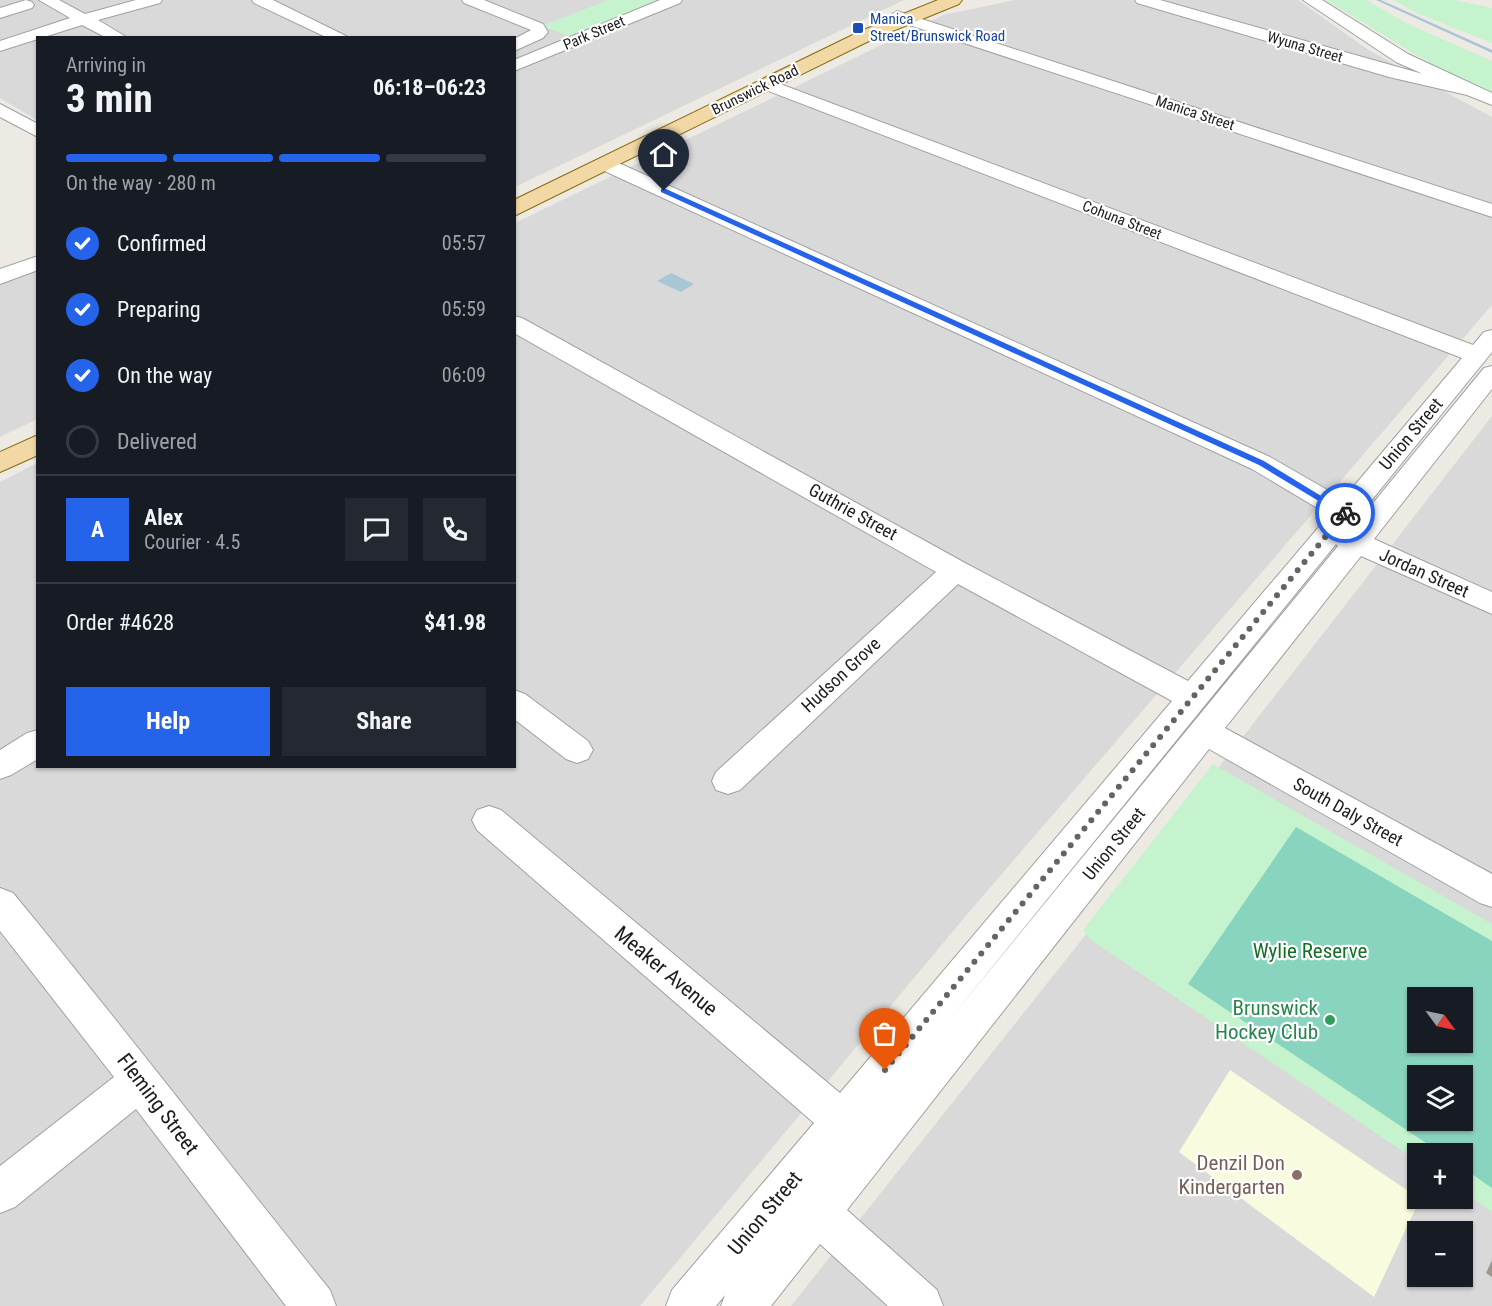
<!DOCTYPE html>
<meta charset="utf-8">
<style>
:root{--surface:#171b24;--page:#242831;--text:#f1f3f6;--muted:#9ea1a6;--line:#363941;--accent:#2563eb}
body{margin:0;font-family:"Roboto Condensed",sans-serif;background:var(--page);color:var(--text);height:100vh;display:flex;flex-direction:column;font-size:22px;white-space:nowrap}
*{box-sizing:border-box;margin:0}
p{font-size:20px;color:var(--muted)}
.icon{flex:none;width:33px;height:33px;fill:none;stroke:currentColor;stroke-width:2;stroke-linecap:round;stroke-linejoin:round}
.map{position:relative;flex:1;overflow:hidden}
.details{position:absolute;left:36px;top:36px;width:480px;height:732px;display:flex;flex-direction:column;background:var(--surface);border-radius:0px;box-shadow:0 2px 4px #0004}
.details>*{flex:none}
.needle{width:39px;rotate:123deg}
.controls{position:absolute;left:1407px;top:987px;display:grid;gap:12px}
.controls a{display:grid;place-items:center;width:66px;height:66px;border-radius:0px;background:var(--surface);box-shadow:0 2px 4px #0004;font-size:30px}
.pin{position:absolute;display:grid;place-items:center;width:51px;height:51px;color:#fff;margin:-62px -26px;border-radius:50% 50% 50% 0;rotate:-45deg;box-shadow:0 0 6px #0007}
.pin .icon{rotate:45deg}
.courier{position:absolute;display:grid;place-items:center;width:60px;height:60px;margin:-30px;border:4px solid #2563eb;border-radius:50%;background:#fff;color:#222;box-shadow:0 2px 8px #0007}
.overview em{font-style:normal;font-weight:700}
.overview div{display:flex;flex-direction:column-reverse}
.overview{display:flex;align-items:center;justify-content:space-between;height:102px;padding:0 30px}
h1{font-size:39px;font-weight:700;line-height:45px}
.bar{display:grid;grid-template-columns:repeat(4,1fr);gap:9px 6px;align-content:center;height:72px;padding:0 30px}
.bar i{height:8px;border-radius:4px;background:var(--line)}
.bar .current{background:var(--accent)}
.bar p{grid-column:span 4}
.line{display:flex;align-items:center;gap:15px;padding:0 30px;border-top:2px solid var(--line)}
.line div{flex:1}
.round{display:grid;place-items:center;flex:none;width:63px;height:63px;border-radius:0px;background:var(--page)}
ol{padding:0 30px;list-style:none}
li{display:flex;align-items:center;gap:18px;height:66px}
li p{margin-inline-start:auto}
li .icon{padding:6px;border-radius:50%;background:var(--accent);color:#fff;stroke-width:4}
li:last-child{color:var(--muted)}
li i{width:33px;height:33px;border:3px solid var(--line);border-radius:50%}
.cta{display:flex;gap:12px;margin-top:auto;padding:12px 30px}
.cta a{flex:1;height:69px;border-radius:0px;background:var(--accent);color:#fff;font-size:24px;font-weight:700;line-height:69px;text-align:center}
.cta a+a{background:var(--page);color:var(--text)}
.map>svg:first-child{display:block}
.residential{fill:#dad9d9;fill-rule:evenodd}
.education{fill:#f8fbde}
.park{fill:#c4f3cd;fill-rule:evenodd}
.pitch{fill:#89d4bf;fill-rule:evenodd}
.water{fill:#a8c6d6}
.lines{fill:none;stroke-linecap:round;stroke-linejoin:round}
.stream{fill:#a8c6d6;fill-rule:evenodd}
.minor-casing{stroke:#a0a0a0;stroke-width:2}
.major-casing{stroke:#856b10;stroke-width:2}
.minor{fill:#fff;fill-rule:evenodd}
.major{fill:#f1d8a4;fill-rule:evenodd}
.wall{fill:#9c9791}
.route{fill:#2563eb}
.done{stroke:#656462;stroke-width:6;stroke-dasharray:0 10.8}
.transit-dot{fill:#1a4fb4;stroke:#fff;stroke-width:2}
.leisure-dot{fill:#2e9e5b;stroke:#fff;stroke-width:2}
.education-dot{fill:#8d6e63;stroke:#fff;stroke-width:2}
.labels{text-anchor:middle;stroke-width:4.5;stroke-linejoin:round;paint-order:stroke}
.far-transit-label{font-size:15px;fill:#164399;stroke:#fff;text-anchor:start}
.far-street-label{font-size:15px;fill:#1c1c1c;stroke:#fff}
.street-label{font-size:18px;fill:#1c1c1c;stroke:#fff}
.near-park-label{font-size:21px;fill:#176e28;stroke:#fff}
.near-street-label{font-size:21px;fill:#1c1c1c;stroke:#fff}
.near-leisure-label{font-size:21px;fill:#27864d;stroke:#fff;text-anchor:end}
.near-education-label{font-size:21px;fill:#785e54;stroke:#fff;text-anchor:end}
</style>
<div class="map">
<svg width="1492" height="1306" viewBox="0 0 1492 1306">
<rect width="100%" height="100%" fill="#edeae3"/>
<g class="residential">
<polygon points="0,0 904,0 515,187 514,38 38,38 37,120 0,98"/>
<polygon points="1015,0 1298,0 1370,51 1492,117 1492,305 970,911 640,1306 0,1306 0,482 37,463 38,766 514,766 515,223 943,15"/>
<polygon points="37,270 37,419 0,437 0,285"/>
<path d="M1492 416V1306H791L1249 729ZM1418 998H1462V1042H1418ZM1418 1076H1462V1120H1418ZM1418 1154H1462V1198H1418ZM1418 1232H1462V1276H1418Z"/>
</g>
<polygon class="education" points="1230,1070 1420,1199 1374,1297 1179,1152"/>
<g class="park">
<polygon points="608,0 667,0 573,38 542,26"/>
<polygon points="1326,0 1366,0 1408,24 1492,61 1492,93 1443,71"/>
<polygon points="1393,0 1455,0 1492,8 1492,43 1419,14"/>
<path d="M1213 764 1492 924V1212L1463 1192 1462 1154H1418L1417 1161 1091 940 1083 930ZM1418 998H1462V1042H1418ZM1418 1076H1462V1120H1418Z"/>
</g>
<path class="pitch" d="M1296 827 1492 941V1188L1463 1168 1462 1154 1441 1153 1188 984ZM1418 998H1462V1042H1418ZM1418 1076H1462V1120H1418Z"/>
<polygon class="water" points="671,273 694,284 681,292 657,281"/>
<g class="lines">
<polygon class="stream" points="1376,0 1381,0 1492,50 1492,53"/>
<defs>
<g id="minor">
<polygon points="26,0 32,2 34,5 32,8 0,18 0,8"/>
<polygon points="39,0 59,0 85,14 136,0 162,0 160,3 98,20 128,38 107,38 82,25 0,51 0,41 70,18"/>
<polygon points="252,0 273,0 350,38 328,38 254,3"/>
<polygon points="462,0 484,0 543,24 548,32 543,38 514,51 514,39 531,30 464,3"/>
<polygon points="660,0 682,0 680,3 514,71 514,60"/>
<polygon points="1135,0 1160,0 1423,74 1396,62 1303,0 1322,0 1408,54 1492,93 1492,105 1467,95 1389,77 1137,3"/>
<polygon points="897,11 1492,204 1492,217 891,19 889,16"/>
<path d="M767 79 1473 345 1484 332 1492 330V352L1349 528 1351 530 1484 368 1492 366V389L1374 539 1492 592V614L1361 556 1225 728 1492 874V907L1480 903 1209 749 847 1210 937 1290 943 1306H888L820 1244 771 1306H721L725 1295 716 1306H666L672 1290 814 1123 477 830 472 820 477 810 489 806 501 810 840 1093 1172 701 958 584 740 790 728 794 716 790 712 781 716 772 936 572 514 333V316L522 318 965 563 1188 681 1329 515 1252 469 598 168 595 164 598 160H612L1270 457 1343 499 1462 358 761 88 758 84 761 80ZM1336 544 1338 546 949 1020Z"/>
<polygon points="0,104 38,124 38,137 0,117"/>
<polygon points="38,256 38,270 0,284 0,269"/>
<polygon points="514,690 525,694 588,741 593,750 588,759 577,763 566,759 514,719"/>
<polygon points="38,730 38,759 11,775 0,779 0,750 27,733"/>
<path d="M0 888 13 893C121 1024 224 1158 330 1290L336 1306H286L136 1109 15 1207 0 1213V1166L114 1077 0 931Z"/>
</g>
<g id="major">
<polygon points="938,0 962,0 959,4 873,39 514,216 514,200 861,31"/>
<polygon points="38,435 38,455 0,472 0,452"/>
</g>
</defs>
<use href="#minor" class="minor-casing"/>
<use href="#major" class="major-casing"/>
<use href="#minor" class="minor"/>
<use href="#major" class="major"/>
</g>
<polygon class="wall" points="1492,1260 1492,1277 1486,1273"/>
<polygon class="route" points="661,189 666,189 1264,461 1349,513 1342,515 1259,465 661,192"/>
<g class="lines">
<polyline class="done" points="885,1070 1345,513"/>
</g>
<rect class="transit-dot" x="852" y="22" width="12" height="12" rx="3"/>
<circle class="leisure-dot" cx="1330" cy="1020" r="6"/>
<circle class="education-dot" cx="1297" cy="1175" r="6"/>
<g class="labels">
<g class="far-transit-label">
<text x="870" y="24">Manica<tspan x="870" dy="17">Street/Brunswick Road</tspan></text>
</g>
<g class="far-street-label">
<text transform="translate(594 33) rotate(-23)" y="5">Park Street</text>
<text transform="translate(1305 47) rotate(16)" y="5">Wyuna Street</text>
<text transform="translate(755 90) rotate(-26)" y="5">Brunswick Road</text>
<text transform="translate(1195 113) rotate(18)" y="5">Manica Street</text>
<text transform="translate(1122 220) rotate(21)" y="5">Cohuna Street</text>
</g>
<g class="street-label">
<text transform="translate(1411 434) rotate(-50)" y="6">Union Street</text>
<text transform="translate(853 512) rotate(29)" y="6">Guthrie Street</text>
<text transform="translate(1424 573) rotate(24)" y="6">Jordan Street</text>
<text transform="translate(841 675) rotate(-43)" y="6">Hudson Grove</text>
<text transform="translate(1348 812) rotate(29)" y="6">South Daly Street</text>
<text transform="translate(1114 844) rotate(-51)" y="6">Union Street</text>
</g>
<g class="near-park-label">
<text x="1310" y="958">Wylie Reserve</text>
</g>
<g class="near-street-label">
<text transform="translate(666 971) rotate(40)" y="7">Meaker Avenue</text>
<text transform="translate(158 1104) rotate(53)" y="7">Fleming Street</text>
<text transform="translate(765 1213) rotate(-50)" y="7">Union Street</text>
</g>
<g class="near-leisure-label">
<text x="1318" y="1015">Brunswick<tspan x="1318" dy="24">Hockey Club</tspan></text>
</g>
<g class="near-education-label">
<text x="1285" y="1170">Denzil Don<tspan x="1285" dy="24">Kindergarten</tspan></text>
</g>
</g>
</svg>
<div class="controls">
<a><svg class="needle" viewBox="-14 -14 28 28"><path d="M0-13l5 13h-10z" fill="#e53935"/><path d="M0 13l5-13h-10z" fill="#9ea1a6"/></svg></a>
<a><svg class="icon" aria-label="layers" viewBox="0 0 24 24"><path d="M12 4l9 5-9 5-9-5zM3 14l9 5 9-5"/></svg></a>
<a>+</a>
<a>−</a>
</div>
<div class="pin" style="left:885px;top:1070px;background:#ea580c"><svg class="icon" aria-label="bag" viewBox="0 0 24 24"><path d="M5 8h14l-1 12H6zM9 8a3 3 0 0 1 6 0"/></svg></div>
<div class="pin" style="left:664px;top:191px;background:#1f2937"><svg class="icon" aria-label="home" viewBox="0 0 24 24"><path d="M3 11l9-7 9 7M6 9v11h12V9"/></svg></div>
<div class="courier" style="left:1345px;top:513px"><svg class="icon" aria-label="bike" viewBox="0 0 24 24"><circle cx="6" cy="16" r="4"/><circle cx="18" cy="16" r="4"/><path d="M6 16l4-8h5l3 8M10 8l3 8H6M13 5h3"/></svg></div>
<section class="details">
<div class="overview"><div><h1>3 min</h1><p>Arriving in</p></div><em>06:18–06:23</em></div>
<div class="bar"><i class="current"></i><i class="current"></i><i class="current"></i><i></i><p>On the way · 280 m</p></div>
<ol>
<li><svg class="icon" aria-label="check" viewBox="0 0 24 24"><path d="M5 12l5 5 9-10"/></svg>Confirmed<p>05:57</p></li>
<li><svg class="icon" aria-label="check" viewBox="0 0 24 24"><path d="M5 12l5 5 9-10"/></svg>Preparing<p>05:59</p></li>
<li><svg class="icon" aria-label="check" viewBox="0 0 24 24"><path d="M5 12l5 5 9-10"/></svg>On the way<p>06:09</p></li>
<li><i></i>Delivered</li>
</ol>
<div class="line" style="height:108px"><b class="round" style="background:var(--accent);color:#fff">A</b><div><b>Alex</b><p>Courier · 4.5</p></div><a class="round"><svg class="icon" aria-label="chat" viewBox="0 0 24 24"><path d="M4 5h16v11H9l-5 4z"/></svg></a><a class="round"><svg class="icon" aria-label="phone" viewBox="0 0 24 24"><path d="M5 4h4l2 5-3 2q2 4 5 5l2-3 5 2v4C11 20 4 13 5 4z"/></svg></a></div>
<div class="line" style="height:78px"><div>Order #4628</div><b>$41.98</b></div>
<div class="cta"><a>Help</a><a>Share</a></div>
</section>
</div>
